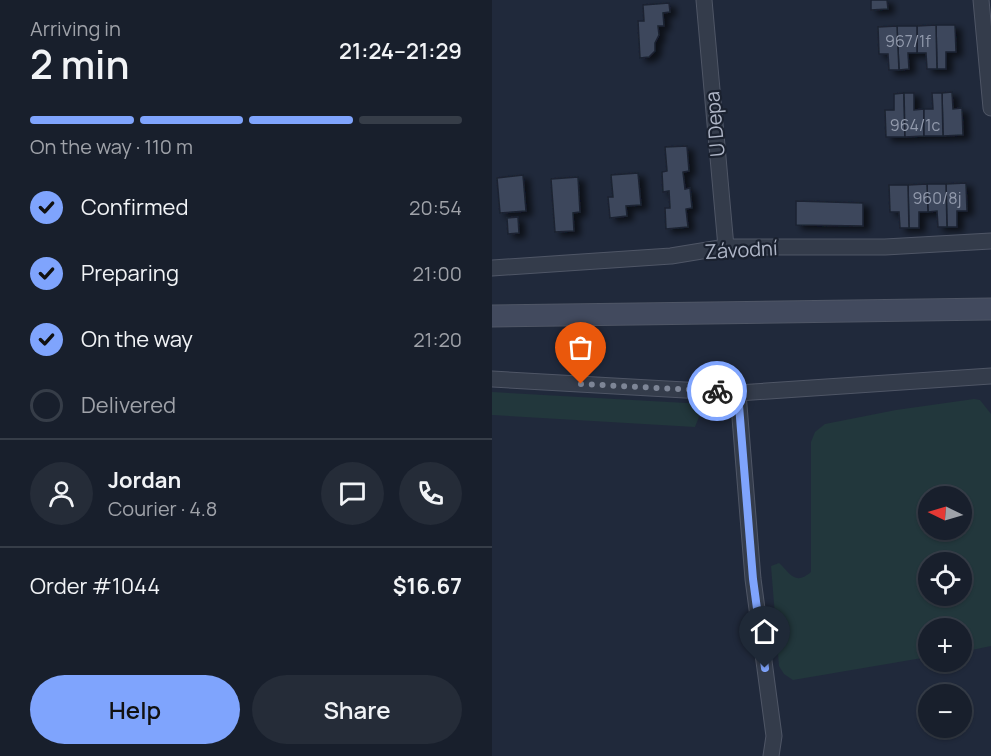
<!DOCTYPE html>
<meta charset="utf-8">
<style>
:root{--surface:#181f2c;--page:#252c38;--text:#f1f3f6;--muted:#9fa2a9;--line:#363d48;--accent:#7fa4fd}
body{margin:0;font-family:Manrope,sans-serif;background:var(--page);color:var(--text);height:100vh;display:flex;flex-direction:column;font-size:22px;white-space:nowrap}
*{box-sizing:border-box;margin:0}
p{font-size:20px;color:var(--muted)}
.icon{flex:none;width:33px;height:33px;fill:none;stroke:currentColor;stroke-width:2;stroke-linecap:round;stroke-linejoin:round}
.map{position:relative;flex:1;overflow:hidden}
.panel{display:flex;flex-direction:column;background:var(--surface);width:492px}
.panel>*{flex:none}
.needle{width:39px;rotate:275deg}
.controls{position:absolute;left:426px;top:486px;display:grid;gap:12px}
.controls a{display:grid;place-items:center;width:54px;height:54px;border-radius:50%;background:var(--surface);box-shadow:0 2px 4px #0004,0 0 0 2px var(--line);font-size:30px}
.pin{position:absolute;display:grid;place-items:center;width:51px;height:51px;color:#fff;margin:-62px -26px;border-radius:50% 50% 50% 0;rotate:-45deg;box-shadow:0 0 6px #0007}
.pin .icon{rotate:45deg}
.courier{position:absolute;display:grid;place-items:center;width:60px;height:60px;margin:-30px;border:4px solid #7fa4fd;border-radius:50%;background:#fff;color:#222;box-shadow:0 2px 8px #0007}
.summary em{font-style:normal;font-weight:600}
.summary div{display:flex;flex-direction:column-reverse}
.summary{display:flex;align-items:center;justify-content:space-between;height:102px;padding:0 30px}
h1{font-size:39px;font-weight:600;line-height:45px}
.bar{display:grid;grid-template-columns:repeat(4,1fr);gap:9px 6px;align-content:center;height:72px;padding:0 30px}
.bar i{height:8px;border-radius:4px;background:var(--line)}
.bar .on{background:var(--accent)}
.bar p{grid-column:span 4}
.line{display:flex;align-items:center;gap:15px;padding:0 30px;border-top:2px solid var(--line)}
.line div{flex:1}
.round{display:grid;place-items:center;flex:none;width:63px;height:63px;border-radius:32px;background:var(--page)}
ol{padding:0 30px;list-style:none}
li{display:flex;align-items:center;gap:18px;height:66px}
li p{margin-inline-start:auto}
li .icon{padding:6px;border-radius:50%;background:var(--accent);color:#111;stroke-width:4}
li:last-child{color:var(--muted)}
li i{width:33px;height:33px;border:3px solid var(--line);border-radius:50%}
.cta{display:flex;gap:12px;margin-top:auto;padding:12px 30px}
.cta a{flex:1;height:69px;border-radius:36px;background:var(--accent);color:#111;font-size:24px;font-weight:600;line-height:69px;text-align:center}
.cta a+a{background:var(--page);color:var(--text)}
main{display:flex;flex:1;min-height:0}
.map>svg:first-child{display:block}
.green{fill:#22373c;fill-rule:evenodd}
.building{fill:#3c475b;stroke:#1c2331;stroke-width:1.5;filter:url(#shadow)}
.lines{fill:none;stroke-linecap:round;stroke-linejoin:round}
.street-casing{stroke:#4f5666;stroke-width:17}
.secondary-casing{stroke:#4f5666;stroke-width:23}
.street{stroke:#343c4b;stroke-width:15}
.secondary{stroke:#424a5e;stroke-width:21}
.done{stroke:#7d8596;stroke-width:6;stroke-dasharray:0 10.8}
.route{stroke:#7fa4fd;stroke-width:8}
.labels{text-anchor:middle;stroke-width:4.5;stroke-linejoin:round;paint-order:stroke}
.number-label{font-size:16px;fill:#929aac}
.street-label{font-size:20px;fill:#afb6c7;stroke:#1a212f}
</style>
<main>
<section class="panel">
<div class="summary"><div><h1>2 min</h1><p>Arriving in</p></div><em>21:24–21:29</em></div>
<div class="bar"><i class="on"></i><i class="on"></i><i class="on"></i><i></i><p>On the way · 110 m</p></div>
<ol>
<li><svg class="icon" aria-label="check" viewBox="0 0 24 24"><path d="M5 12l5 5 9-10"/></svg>Confirmed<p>20:54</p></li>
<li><svg class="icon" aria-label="check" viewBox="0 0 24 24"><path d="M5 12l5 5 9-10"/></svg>Preparing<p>21:00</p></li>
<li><svg class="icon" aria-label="check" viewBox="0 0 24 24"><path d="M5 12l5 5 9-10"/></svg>On the way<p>21:20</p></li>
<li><i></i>Delivered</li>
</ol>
<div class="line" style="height:108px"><a class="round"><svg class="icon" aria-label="person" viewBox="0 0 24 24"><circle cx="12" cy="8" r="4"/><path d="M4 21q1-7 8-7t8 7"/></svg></a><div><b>Jordan</b><p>Courier · 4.8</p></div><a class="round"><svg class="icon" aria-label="chat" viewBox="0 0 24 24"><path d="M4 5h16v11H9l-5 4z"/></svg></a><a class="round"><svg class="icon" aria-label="phone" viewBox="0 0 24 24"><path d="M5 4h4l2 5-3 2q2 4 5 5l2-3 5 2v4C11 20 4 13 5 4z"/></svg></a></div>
<div class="line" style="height:78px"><div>Order #1044</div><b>$16.67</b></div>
<div class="cta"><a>Help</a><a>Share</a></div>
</section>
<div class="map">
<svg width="499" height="756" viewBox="0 0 499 756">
<defs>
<filter id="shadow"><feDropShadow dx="6" dy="4" stdDeviation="3" flood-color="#0009"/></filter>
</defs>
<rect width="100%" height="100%" fill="#20293b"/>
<g class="green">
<polygon points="0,392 212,404 203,427 0,415"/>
<path d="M482 399 488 400 499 414V646L470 652V628H436V657L301 680 292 674 287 666 279 566 287 563C298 573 303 586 319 572V442L323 432 333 424 404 410ZM436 496H470V530H436ZM436 562H470V596H436Z"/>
</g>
<g class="building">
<polygon points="379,0 395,0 396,9 379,10"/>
<polygon points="177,3 178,12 171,13 172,26 166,26 167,35 163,43 163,51 157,57 148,58 146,21 152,21 151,5"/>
<polygon points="444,25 463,25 464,52 454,52 454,69 445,69"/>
<polygon points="444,25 445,69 435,69 434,53 425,53 425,26"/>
<polygon points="405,26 425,26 425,53 416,53 417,69 407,70"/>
<polygon points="405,26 407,70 397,70 396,54 387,54 386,27"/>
<polygon points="460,92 461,109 470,108 471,135 451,136 450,93"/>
<polygon points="412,93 413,137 394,137 393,110 402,110 402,94"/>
<polygon points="412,93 422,93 422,110 432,109 432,136 413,137"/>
<polygon points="440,93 450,93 451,136 432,136 432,109 441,109"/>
<polygon points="195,146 197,171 191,172 193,189 198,188 200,208 194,209 196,227 174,229 173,208 178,208 177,191 171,192 170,172 175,171 173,147"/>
<polygon points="146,173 149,205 134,206 135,216 118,218 116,197 121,197 119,175"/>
<polygon points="31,175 34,211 8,213 5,178"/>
<polygon points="86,177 88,212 81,213 82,231 63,232 59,179"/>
<polygon points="474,183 475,211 465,211 465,227 455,227 454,184"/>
<polygon points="435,184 454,184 455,227 446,227 445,211 436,212"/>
<polygon points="435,184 436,212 427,212 427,228 417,228 416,185"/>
<polygon points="397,185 416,185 417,228 408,228 407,212 398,212"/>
<polygon points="304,201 371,203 371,226 304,225"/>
<polygon points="26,217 27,233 16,234 15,218"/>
</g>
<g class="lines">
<defs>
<g id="street">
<polyline points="212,0 234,247"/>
<polyline points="489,0 499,108"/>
<polyline points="0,268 179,256 234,247 393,247 499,241"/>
<polyline points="0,379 246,393 499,376"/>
<polyline points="246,393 261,579 282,736 279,756"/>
</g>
<polyline id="secondary" points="0,316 499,309"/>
</defs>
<use href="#street" class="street-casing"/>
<use href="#secondary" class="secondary-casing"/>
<use href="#street" class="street"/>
<use href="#secondary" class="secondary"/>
</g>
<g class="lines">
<polyline class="done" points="89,384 225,391"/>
<polyline class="route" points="225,391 246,393 261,579 273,668"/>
</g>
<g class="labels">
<g class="number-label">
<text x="416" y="47">967/1f</text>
<text x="423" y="131">964/1c</text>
<text x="445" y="204">960/8j</text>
</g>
<g class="street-label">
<text transform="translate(223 124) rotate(-95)" y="7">U Depa</text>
<text transform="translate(249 250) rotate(-3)" y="7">Závodní</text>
</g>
</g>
</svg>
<div class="controls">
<a><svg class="needle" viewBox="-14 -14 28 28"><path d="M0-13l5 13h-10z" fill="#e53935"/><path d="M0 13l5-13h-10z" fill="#9fa2a9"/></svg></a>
<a><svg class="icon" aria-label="locate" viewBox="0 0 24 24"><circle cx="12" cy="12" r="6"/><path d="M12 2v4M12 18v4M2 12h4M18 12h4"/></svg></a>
<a>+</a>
<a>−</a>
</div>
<div class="pin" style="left:89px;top:384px;background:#ea580c"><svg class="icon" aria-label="bag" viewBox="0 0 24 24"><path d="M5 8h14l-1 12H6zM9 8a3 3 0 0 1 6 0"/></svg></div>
<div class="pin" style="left:273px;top:668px;background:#1f2937"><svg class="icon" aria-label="home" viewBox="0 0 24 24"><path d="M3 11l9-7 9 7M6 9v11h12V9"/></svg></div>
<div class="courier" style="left:225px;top:391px"><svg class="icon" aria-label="bike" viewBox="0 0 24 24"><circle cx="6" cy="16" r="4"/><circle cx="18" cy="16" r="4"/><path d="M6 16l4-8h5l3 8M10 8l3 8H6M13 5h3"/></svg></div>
</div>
</main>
